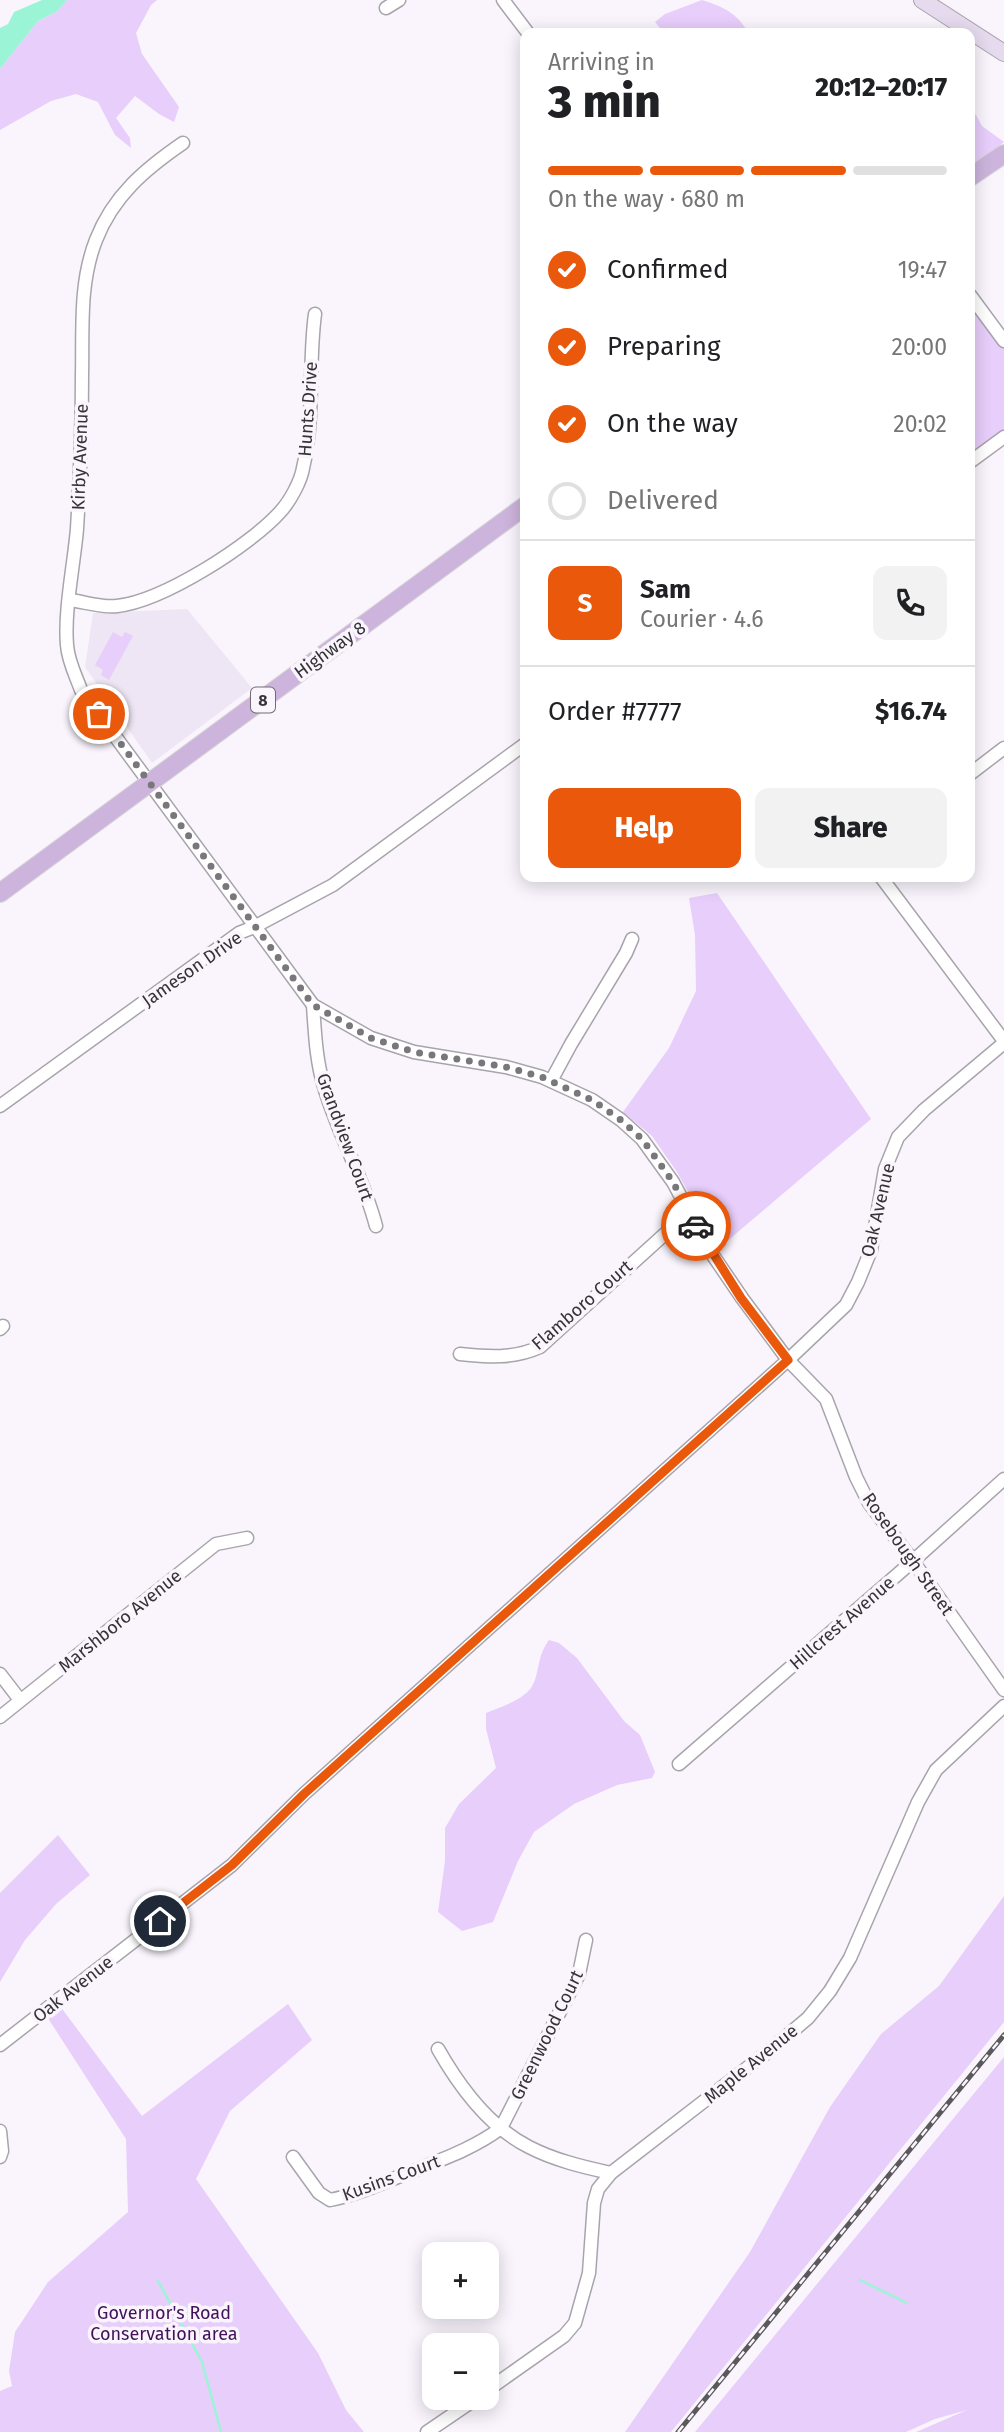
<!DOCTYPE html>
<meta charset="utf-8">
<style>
:root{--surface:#fff;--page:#f2f2f2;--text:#202124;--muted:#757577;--line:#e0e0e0;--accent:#ea580c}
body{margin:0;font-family:"Fira Sans",sans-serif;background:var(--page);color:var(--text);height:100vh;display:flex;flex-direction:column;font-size:26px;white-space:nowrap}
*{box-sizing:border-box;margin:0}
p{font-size:23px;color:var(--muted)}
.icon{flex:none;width:38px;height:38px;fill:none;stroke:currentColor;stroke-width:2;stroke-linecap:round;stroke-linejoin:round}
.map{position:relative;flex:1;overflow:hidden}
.drawer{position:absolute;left:520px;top:28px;width:455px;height:854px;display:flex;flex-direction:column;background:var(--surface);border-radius:14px;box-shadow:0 4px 18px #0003}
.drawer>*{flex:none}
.fabs{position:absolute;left:422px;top:2242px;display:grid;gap:14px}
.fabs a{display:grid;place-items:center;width:77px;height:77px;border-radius:14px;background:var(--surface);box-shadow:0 4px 18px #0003;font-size:35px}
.pin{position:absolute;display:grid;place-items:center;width:60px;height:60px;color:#fff;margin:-30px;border:4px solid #fff;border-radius:50%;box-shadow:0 2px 7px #0007}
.courier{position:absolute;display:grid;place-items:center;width:70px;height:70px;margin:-35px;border:5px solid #ea580c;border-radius:50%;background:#fff;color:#222;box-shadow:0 2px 9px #0007}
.head em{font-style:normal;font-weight:800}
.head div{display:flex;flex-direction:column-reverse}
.head{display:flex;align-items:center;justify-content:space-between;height:119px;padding:0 28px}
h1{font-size:46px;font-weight:800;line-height:52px}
.bar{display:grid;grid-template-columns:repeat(4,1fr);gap:10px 7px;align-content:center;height:84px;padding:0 28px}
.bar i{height:9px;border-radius:5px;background:var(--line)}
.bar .selected{background:var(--accent)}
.bar p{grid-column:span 4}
.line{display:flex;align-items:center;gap:18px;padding:0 28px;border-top:2px solid var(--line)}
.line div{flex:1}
.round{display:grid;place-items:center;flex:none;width:74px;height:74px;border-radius:14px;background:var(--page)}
ol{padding:0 28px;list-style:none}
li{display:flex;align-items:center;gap:21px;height:77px}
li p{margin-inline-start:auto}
li .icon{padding:7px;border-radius:50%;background:var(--accent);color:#fff;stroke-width:4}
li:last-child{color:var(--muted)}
li i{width:38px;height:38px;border:4px solid var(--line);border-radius:50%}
.primary-button{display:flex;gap:14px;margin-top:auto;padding:14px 28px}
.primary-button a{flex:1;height:80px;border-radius:14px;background:var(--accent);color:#fff;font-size:28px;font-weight:800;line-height:80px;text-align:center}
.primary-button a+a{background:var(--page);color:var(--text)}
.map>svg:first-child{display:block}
.built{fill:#eee6f4}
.green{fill:#e8cefb}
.water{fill:#9cf4d6}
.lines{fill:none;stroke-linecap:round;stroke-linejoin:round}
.stream{stroke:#9cf4d6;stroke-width:2.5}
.street-casing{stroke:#a8a4ab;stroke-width:15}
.secondary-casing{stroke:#a8a4ab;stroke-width:18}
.primary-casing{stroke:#d7d6d7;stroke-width:20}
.street{stroke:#fff;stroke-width:12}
.secondary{stroke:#e6daee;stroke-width:16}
.primary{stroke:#cdb4dd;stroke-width:18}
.rail-casing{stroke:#5c595d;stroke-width:5}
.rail{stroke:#faf5fd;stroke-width:2.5;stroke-dasharray:8;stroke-linecap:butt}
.done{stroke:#7a777c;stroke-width:7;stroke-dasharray:0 12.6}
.route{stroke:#ea580c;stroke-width:9}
.labels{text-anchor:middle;stroke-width:7;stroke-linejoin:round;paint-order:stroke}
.shield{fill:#faf5fd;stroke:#706d72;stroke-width:2}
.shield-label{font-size:16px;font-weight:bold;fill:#353336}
.street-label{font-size:18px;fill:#353336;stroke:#faf5fd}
.park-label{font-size:18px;fill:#42115a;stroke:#faf5fd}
</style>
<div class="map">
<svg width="1004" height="2432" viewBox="0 0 1004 2432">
<rect width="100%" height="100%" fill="#faf5fd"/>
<polygon class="built" points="187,609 252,688 152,763 85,667 93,613"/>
<g class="green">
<polygon points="67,0 157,0 151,5 136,33 142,54 179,107 174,122 159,114 135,96 116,118 130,138 131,148 115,135 98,102 76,94 51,101 0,130 0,69 38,21 56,12"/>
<path d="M702 0C726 8 735 12 749 33H664L655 22 665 14Z"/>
<polygon points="970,114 976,115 982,126 1004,142 970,168"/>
<polygon points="970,303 1004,349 1004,431 970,456"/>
<polygon points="113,632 122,637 125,632 133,636 109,680 101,675 103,670 95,665"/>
<polygon points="717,893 871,1119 719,1248 677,1172 652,1136 623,1112 669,1048 696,991 695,935 689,898"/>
<path d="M549 1640 559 1643 577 1658 624 1721 640 1735 655 1772 652 1778 617 1785 574 1804 534 1832 518 1861 493 1922 462 1931 438 1912 445 1861V1828L459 1804 496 1768 486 1729V1713C500 1707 521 1701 531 1688 540 1675 536 1657 549 1640Z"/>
<polygon points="58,1835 90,1875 56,1904 25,1940 0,1982 0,1893"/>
<polygon points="1004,1896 1004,2022 671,2432 625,2432 750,2252 830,2107 881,2034 939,1986"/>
<polygon points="57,2002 142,2116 288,2004 312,2040 230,2111 196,2179 318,2353 346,2410 364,2432 0,2432 0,2391 12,2386 9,2371 15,2332 48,2282 128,2212 126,2139 44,2012"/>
<polygon points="1004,2057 1004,2432 916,2432 967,2410 935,2419 906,2432 695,2432"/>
</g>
<polygon class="water" points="42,0 67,0 56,12 38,21 0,69 0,28 8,24 14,12"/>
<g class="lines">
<g class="stream">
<polyline points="860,2280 907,2303"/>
<polyline points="158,2281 202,2362 221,2432"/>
</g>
<defs>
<g id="street">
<polyline points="503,0 528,33"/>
<polyline points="386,8 399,0"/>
<path d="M183 143C145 169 113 196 96 240 79 283 83 329 82 375 82 427 80 478 77 529 74 564 64 611 67 645 68 661 76 676 81 690L313 1005 371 1038 414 1052 506 1067 542 1077 592 1100 621 1120 642 1139 673 1182 710 1251 742 1298 788 1360 826 1399 856 1477 869 1503 913 1561 1004 1690"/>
<polyline points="970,295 1004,341"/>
<polyline points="970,462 1004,437"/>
<path d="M70 600C85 602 103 608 117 606 163 601 251 545 281 511 290 501 301 481 303 468 315 418 308 365 315 314"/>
<polyline points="970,774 1004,748"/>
<polyline points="881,877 1004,1041"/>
<path d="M313 1005C315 1034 316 1062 325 1090 339 1136 364 1179 376 1226"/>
<polyline points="551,1081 571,1044 626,953 632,939"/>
<polyline points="0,1106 239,933 254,927 333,885 525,744"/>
<polyline points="0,1329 3,1326"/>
<path d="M460 1354C489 1357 513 1359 540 1347L688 1213"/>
<polyline points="0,1674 20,1700"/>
<polyline points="0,1717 216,1544 247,1538"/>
<polyline points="679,1764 913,1561 1004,1479"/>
<polyline points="0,2045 232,1865 304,1794 788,1360 846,1305 858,1282 871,1250 885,1169 898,1137 924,1110 1004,1043"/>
<path d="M438 2049C459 2086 489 2127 529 2147 554 2160 583 2167 611 2173"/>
<polyline points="0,2131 2,2151 0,2157"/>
<path d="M293 2157 319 2193 330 2200C357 2195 382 2183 408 2173 440 2160 473 2149 501 2128L579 1974 586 1940"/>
<polyline points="486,2391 564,2336 575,2323 589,2273 594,2203 598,2189 611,2173 769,2051 808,2018 830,1991 850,1958 918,1802 936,1770 1004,1706"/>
<polyline points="427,2432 477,2398"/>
</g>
<polyline id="secondary" points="922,0 1004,53"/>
<g id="primary">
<polyline points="970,177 1004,154"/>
<polyline points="0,893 525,506"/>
</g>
</defs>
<use href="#street" class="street-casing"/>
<use href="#secondary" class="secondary-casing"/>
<use href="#primary" class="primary-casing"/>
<use href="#street" class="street"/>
<use href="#secondary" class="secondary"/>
<use href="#primary" class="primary"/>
<defs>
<polyline id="rail" points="678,2432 1004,2035"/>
</defs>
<use href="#rail" class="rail-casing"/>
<use href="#rail" class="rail"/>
</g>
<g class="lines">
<polyline class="done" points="99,714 313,1005 371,1038 414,1052 506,1067 542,1077 592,1100 621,1120 642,1139 673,1182 696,1226"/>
<polyline class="route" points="160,1921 232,1865 304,1794 788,1360 741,1298 696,1226"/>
</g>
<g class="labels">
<rect class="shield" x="251" y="687.5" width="24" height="25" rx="5"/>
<g class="shield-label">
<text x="263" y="706">8</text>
</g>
<g class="street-label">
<text transform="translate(308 409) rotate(-86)" y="6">Hunts Drive</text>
<text transform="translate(80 457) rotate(-88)" y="6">Kirby Avenue</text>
<text transform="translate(330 650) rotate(-36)" y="6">Highway 8</text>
<text transform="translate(192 969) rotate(-35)" y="6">Jameson Drive</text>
<text transform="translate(345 1137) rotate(70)" y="6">Grandview Court</text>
<text transform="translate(878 1210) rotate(-77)" y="6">Oak Avenue</text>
<text transform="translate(582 1305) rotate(-41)" y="6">Flamboro Court</text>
<text transform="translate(908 1554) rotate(55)" y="6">Rosebough Street</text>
<text transform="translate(120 1621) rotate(-39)" y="6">Marshboro Avenue</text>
<text transform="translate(842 1623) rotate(-41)" y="6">Hillcrest Avenue</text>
<text transform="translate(73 1989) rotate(-38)" y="6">Oak Avenue</text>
<text transform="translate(547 2035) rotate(-64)" y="6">Greenwood Court</text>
<text transform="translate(751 2064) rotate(-39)" y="6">Maple Avenue</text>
<text transform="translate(391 2178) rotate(-20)" y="6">Kusins Court</text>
</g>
<g class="park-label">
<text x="164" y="2319">Governor's Road<tspan x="164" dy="21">Conservation area</tspan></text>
</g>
</g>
</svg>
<div class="fabs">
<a>+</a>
<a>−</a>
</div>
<div class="pin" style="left:99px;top:714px;background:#ea580c"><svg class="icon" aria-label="bag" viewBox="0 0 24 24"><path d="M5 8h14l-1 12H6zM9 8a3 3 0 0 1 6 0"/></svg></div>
<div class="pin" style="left:160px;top:1921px;background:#1f2937"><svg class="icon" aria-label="home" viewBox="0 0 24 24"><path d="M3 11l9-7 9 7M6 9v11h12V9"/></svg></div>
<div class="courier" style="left:696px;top:1226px"><svg class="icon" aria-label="car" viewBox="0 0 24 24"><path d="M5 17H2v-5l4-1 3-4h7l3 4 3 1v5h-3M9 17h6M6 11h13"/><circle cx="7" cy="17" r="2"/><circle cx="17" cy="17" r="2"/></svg></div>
<section class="drawer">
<div class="head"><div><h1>3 min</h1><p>Arriving in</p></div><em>20:12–20:17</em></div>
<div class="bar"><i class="selected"></i><i class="selected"></i><i class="selected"></i><i></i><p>On the way · 680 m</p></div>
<ol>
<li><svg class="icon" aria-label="check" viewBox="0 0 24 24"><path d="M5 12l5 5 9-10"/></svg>Confirmed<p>19:47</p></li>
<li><svg class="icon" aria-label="check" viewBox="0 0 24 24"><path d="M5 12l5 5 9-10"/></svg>Preparing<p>20:00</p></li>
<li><svg class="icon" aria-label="check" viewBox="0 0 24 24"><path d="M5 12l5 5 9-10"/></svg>On the way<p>20:02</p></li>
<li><i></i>Delivered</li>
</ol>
<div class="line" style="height:126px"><b class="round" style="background:var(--accent);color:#fff">S</b><div><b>Sam</b><p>Courier · 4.6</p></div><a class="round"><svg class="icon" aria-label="phone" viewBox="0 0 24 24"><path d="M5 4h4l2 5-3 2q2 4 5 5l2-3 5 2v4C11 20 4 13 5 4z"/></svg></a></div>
<div class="line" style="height:91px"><div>Order #7777</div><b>$16.74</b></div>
<div class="primary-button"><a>Help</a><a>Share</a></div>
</section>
</div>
